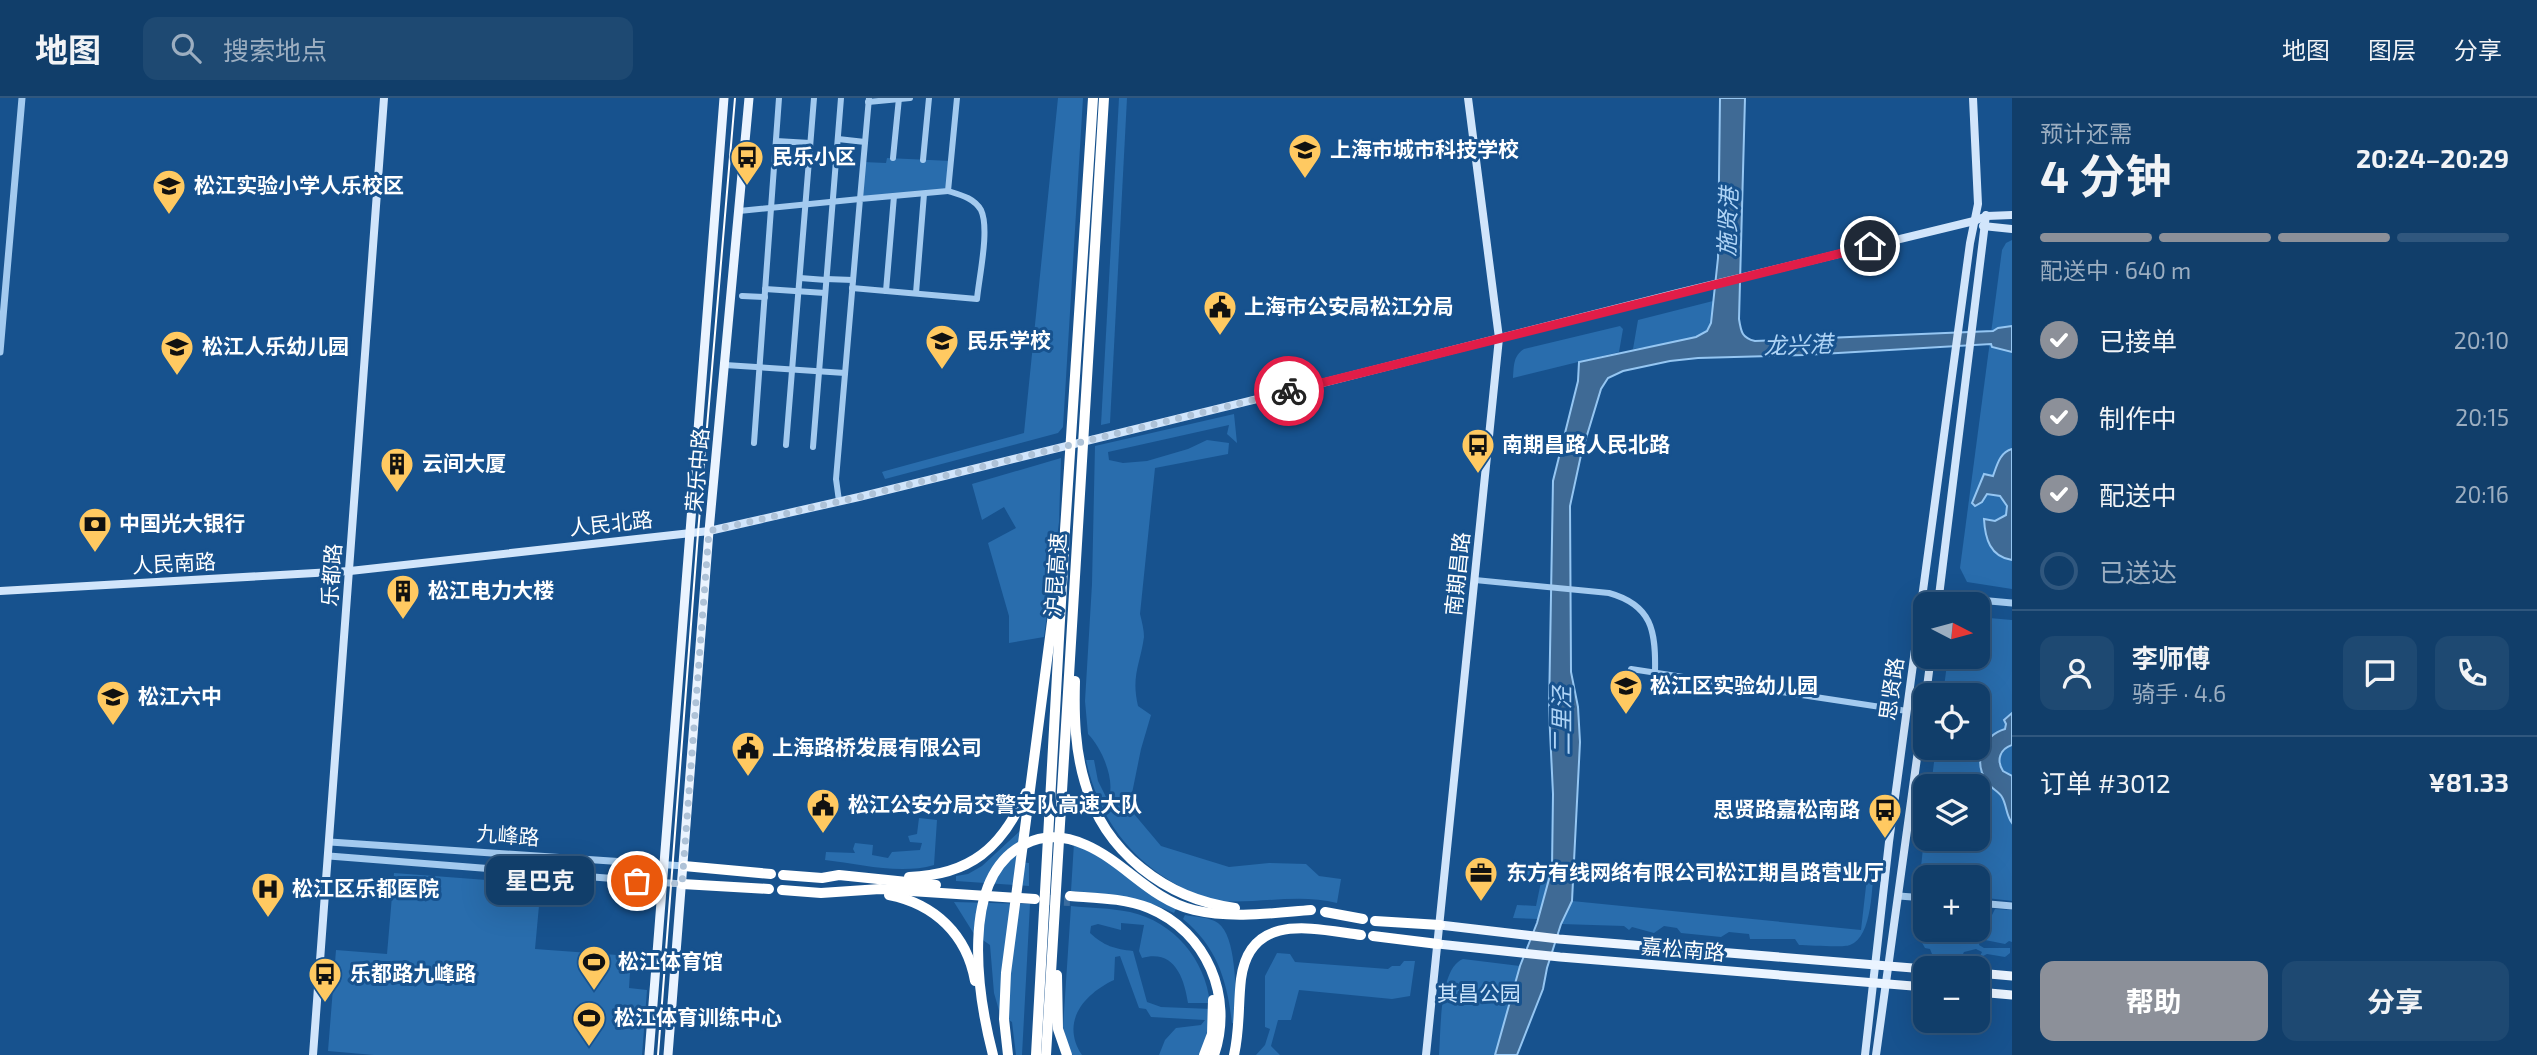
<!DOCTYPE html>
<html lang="zh">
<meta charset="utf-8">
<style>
:root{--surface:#113e6a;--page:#1e4972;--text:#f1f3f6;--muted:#9caec1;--line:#30577e;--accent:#8c9099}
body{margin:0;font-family:"Exo 2","Noto Sans SC",sans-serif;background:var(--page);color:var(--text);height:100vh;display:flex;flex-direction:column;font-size:26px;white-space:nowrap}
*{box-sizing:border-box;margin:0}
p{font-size:23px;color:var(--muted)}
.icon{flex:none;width:38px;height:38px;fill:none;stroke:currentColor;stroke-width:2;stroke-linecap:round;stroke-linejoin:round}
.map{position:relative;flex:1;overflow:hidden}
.side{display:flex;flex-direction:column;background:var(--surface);width:525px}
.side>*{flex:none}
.needle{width:46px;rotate:96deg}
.tools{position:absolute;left:1913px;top:494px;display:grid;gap:14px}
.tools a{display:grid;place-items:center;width:77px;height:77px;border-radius:14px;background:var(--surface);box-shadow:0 7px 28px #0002,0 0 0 2px var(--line);font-size:35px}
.pin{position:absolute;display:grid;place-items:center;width:60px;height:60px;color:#fff;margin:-30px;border:4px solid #fff;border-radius:50%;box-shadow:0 2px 7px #0007}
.courier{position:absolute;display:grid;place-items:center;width:70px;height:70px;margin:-35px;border:5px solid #e11d48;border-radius:50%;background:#fff;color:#222;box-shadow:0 2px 9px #0007}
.bubble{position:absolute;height:49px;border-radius:14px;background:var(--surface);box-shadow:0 7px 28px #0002,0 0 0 2px var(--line);font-size:23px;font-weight:700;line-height:49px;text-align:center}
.overview em{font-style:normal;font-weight:700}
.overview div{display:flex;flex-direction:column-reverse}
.overview{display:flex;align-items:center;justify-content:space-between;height:119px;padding:0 28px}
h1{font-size:46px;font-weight:700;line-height:52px}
.bar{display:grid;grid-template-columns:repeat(4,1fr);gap:10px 7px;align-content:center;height:84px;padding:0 28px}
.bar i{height:9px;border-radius:5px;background:var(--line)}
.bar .selected{background:var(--accent)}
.bar p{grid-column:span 4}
.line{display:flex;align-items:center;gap:18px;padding:0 28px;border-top:2px solid var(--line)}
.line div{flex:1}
.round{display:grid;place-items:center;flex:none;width:74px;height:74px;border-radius:14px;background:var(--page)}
ol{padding:0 28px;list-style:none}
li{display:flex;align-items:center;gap:21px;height:77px}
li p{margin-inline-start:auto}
li .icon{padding:7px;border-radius:50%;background:var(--accent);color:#fff;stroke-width:4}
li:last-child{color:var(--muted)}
li i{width:38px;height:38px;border:4px solid var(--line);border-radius:50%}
.primary-button{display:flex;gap:14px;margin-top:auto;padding:14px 28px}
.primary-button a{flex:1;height:80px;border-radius:14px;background:var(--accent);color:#fff;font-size:28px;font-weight:700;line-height:80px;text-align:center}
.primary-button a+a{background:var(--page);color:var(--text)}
header{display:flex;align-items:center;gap:42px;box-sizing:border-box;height:98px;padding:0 35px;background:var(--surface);border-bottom:2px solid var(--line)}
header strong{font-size:33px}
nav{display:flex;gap:38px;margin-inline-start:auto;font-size:24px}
.search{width:490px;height:63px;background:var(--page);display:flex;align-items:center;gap:18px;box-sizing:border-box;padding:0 24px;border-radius:14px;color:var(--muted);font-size:26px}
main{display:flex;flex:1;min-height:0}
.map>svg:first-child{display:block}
.green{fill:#296dad}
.water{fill:#3f6a95;stroke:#95c6f2;stroke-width:2}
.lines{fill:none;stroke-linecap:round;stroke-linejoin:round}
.motorway-tunnel{stroke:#3a6c9f;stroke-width:10;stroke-dasharray:10 5;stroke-linecap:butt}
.minor{stroke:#a3caef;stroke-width:6}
.tertiary{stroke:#a3caef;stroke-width:7}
.secondary{stroke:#d1e5fb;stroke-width:8}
.primary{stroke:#ebf4ff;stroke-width:9}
.motorway{stroke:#fff;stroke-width:10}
.tram{stroke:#fff;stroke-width:2}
.done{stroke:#aec2d7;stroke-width:7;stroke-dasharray:0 12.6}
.route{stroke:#e11d48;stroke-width:9}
.labels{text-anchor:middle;stroke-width:6;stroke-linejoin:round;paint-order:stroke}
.poi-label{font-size:21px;font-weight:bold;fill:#fff;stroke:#17528e;text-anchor:start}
.street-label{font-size:21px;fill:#fff;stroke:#17528e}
.park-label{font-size:21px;fill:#c9e3fb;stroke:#17528e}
.water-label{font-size:23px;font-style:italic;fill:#afd4f6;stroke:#17528e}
</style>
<header>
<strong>地图</strong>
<div class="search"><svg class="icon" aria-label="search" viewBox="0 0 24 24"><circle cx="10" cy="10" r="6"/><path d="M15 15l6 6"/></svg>搜索地点</div>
<nav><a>地图</a><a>图层</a><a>分享</a></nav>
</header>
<main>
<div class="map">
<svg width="2012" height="957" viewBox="0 0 2012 957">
<rect width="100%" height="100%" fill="#17528e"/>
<g class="green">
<polygon points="1058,0 1083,0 1063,329 1058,335 885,381 882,374 885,373 1024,335"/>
<polygon points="1119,0 1127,0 1110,325 1101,327"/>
<polygon points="887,60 951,63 948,93 860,101 863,64 886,65"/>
<polygon points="2012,142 2012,491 1967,484 1960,470 2002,152 2006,145"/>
<path d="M1713 203C1712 212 1714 223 1708 231 1698 245 1651 248 1633 251L1638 222Z"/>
<path d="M1620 228 1623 231 1619 254 1513 280C1514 268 1513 258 1524 251Z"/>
<path d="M1234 316 1237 345 1227 336 1229 327 1108 354 1109 362 1123 365 1147 363 1188 351 1207 342 1229 345 1228 356 1155 370 1140 516C1142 524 1144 532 1144 539 1140 567 1131 578 1138 608L1151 617 1141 651 1129 710 1161 748 1229 769 1269 765 1306 766 1319 778 1341 781 1337 805C1299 795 1258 806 1219 803 1205 801 1191 794 1179 788 1129 761 1098 718 1086 662H1094L1098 683 1110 707 1115 704 1110 695C1113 677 1101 649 1088 636L1085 603 1092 486 1095 348Z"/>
<polygon points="1061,360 1059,424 1044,539 1009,545 1009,518 988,445 1016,430 1004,409 982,422 972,386"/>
<polygon points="1978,519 2012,522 2012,803 1978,799 1978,779 1925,779 1925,794 1919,788 1925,731 1925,740 1978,740 1978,688 1931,688 1936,649 1978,649 1978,597 1943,597 1948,558 1978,558"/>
<path d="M919 720 937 722 934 767C900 777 860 766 825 762L826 754 855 755 853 751 855 745 873 747 872 757 888 760 892 754 920 752 922 745 910 744 908 738 917 736Z"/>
<polygon points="1022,731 1019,764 1029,765 1029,788 956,783 956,778 968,776 982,768"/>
<path d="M1074 745 1085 748 1176 811 1174 815C1138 798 1110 796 1071 793Z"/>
<path d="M1869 762 1874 765C1872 786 1873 839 1850 847 1842 850 1810 847 1799 847L1795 841H1750L1749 836 1729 834 1721 839 1681 835 1677 830 1664 828 1654 835 1632 829 1629 832 1624 828 1561 826 1572 803 1861 832Z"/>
<polygon points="1526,767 1552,770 1538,821 1513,820 1517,807 1536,808 1542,779 1525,777"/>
<polygon points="394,775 541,786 535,851 631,858 629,890 647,892 642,957 374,957 328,953 336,852 387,856"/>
<polygon points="954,804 1030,806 1022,957 1016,957 1012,924 1000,916 994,895 990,847 974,836"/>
<path d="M1071 808C1090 810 1110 810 1130 814 1174 824 1205 861 1210 905H1188C1184 879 1174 851 1142 860L1139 853 1144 827 1121 825V832L1098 826 1091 828 1090 835C1104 848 1115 851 1133 853L1147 904 1161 909 1212 911 1202 957H1159L1165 942 1176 930 1201 927 1205 922 1151 919 1146 911 1139 910 1120 858 1115 859 1114 882C1084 896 1060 924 1082 957H1071L1063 929Z"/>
<polygon points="1995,811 2012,812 2012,844 2009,843 2005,846 1980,841 1979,847 1984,850 2010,850 2010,855 2005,859 1987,856 1979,860 1982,854 1976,851 1964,854 1962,858 1932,856 1930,851 1925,850 1920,841 1922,817 1925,817 1925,831 1978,831 1978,815 1992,817"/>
<path d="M1185 817C1194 819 1210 819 1218 825 1238 839 1235 901 1237 926L1232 925C1227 882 1217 849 1183 821Z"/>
<polygon points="1277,855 1290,856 1295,864 1388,871 1392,868 1400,868 1404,863 1415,863 1410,898 1392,901 1299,892 1291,922 1278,922 1271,948 1280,957 1256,957 1265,947 1270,931 1265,929 1265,878"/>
<path d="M1463 861 1520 868 1495 957H1439C1441 933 1439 870 1463 861Z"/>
</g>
<g class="water">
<path d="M1720 0H1745L1739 221C1741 234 1742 240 1755 243L1993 233 1998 230 2012 228V254L1992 249 1991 246 1804 257 1698 260 1670 263 1623 273 1608 280 1601 291 1581 357 1570 408 1571 574 1578 609 1580 644 1572 803 1561 826 1547 870 1543 891 1517 957H1495L1520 868 1537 825 1552 770 1553 696 1549 612 1553 383 1578 283 1579 264 1696 239 1707 233 1711 225 1718 160Z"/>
<path d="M2012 351V462C1990 459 1985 440 1984 421L1995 423 2006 417 2007 408 2000 398 1987 396 1982 404 1975 408 1972 405 1984 376 1993 378C1997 367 2000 354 2012 351Z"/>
<path d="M2012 615V647C2000 651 1996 662 2003 673L2012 678V725C2006 717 2007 708 2002 699 1999 693 1991 691 1987 684 1972 663 1984 637 2005 631L2006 626 2004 622Z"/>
</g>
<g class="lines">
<polyline class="motorway-tunnel" points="1049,802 1070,803"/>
<g class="minor">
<polyline points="868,4 910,0"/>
<polyline points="838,41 865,44"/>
<polyline points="776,43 810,45"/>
<polyline points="893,60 899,0"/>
<polyline points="923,62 929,0"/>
<polyline points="739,113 860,101 869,0"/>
<polyline points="800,180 826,182"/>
<polyline points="826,181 853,182"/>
<path d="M852 190 977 201C979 179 990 131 981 112 974 100 961 97 948 93"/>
<polyline points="765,191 825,195"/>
<polyline points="886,193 894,98"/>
<polyline points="916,195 924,96"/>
<polyline points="742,198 765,199"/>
<polyline points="725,267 845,275"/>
<polyline points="754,345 779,0"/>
<polyline points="786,347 814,0"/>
<polyline points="813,349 841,0"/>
<polyline points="839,403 836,381 860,101 948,93 957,0"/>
<path d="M1475 482 1609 495C1652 507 1656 533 1655 574"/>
<polyline points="1631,571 1907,613"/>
</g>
<g class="tertiary">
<polyline points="0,254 22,0"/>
<polyline points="1923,497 2012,505"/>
<polyline points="330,744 684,768"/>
<polyline points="329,758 682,786"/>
<polyline points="1899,798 1925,800"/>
<polyline points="1978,805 2012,808"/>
</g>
<g class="secondary">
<polyline points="1983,128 2012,131"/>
<polyline points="0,493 350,473 709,433 859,399 1314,287 1678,195 1974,123 1987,118 2012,117"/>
<polyline points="1938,506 1986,117"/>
<polyline points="1926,597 1931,558"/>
<polyline points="313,957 384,0"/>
<polyline points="1426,957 1499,240 1468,0"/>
<polyline points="1865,957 1889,744 1970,145 1978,106 1973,0"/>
<polyline points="1876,957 1925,602"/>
</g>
<g class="primary">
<polyline points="1440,827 1559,841 1925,871"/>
<polyline points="1438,846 1560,859 1925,889"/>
<polyline points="1978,875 2012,878"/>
<polyline points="1978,894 2012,897"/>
<polyline points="649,957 724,0"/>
<polyline points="668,957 709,433 749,0"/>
</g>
<g class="motorway">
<path d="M1075 583C1074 618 1075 652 1085 685 1104 754 1166 801 1235 810"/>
<polyline points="684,768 771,776"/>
<polyline points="783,777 822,780 839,777 936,787"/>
<path d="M909 779C970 777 1002 750 1026 695"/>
<polyline points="682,786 769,791"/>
<polyline points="782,792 821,795 880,791 1035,801"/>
<path d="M889 797C935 806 967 837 975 883"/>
<path d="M1070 798C1096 800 1124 800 1149 810 1207 834 1234 899 1214 957"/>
<polyline points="1325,814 1363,821"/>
<polyline points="1375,823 1440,827"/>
<polyline points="1373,838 1438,846"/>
<polyline points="1057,877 1058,931 1067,957"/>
<path d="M993 957C978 899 958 779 1025 746 1045 736 1066 738 1086 747 1125 764 1151 802 1194 812 1232 821 1273 815 1311 812"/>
<polyline points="1008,957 1004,921 1006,875 1055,501"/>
<polyline points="1036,957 1065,432 1093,0"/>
<polyline points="1046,957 1104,0"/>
<polyline points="1204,957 1212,936 1213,902"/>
<path d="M1234 957C1240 931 1238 906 1241 881 1250 813 1314 831 1361 837"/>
</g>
<polyline class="tram" points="658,957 698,435 735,0"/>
</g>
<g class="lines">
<polyline class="done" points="637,783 682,786 709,433 859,399 1289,293"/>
<polyline class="route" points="1289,293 1870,148"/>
</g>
<defs>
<symbol id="school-pin" viewBox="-11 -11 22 30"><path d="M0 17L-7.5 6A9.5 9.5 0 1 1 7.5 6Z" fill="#ffc961" stroke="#17528e"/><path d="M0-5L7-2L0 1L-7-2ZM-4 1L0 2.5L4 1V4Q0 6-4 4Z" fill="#111"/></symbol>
<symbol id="bus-pin" viewBox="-11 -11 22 30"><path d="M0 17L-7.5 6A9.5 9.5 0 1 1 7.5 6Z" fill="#ffc961" stroke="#17528e"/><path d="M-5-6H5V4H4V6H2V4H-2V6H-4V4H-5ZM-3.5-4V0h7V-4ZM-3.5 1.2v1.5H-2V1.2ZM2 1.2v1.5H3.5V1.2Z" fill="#111"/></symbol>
<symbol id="civic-pin" viewBox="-11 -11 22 30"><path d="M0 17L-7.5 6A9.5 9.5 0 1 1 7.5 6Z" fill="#ffc961" stroke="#17528e"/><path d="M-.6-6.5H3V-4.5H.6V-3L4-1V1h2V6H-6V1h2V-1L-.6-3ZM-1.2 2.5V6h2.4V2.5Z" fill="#111"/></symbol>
<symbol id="building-pin" viewBox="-11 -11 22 30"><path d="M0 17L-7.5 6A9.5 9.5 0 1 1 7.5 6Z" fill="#ffc961" stroke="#17528e"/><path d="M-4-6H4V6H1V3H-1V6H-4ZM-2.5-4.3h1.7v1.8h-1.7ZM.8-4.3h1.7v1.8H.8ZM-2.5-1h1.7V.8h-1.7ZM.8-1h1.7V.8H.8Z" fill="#111"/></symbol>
<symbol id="bank-pin" viewBox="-11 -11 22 30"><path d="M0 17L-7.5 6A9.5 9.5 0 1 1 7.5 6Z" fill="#ffc961" stroke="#17528e"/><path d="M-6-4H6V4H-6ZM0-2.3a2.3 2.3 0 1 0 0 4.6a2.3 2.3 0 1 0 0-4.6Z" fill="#111"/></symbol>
<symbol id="office-pin" viewBox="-11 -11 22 30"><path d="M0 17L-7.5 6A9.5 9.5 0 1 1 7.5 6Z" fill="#ffc961" stroke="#17528e"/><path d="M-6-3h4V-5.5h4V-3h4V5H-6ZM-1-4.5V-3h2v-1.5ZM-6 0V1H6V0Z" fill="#111"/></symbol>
<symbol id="hospital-pin" viewBox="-11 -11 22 30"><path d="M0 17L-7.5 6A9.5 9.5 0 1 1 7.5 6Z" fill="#ffc961" stroke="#17528e"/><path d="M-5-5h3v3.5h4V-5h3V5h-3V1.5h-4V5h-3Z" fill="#111"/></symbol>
<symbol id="stadium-pin" viewBox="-11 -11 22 30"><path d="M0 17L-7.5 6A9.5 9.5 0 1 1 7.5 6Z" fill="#ffc961" stroke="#17528e"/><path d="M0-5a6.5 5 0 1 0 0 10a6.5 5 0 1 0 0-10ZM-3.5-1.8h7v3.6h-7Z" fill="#111"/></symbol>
</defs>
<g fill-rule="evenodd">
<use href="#school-pin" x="1286" y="33" width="38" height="52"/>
<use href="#bus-pin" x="728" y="40" width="38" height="52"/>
<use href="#school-pin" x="150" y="69" width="38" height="52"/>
<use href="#civic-pin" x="1201" y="190" width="38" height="52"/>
<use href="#school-pin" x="923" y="224" width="38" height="52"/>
<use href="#school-pin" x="158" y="230" width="38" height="52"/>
<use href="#bus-pin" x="1459" y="328" width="38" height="52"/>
<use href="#building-pin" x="378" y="347" width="38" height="52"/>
<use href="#bank-pin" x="76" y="407" width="38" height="52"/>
<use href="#building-pin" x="384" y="474" width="38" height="52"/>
<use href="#school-pin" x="1607" y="569" width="38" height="52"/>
<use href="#school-pin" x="94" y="580" width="38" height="52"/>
<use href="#civic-pin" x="729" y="631" width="38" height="52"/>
<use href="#civic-pin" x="804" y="688" width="38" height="52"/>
<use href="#bus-pin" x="1866" y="693" width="38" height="52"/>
<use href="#office-pin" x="1462" y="756" width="38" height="52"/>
<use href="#hospital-pin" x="249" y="772" width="38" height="52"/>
<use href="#stadium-pin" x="575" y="845" width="38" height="52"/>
<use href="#bus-pin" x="306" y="857" width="38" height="52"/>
<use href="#stadium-pin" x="570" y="901" width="38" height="52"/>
</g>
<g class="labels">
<g class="poi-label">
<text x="1330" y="59">上海市城市科技学校</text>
<text x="772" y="66">民乐小区</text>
<text x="194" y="95">松江实验小学人乐校区</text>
<text x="1244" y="216">上海市公安局松江分局</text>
<text x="967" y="250">民乐学校</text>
<text x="202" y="256">松江人乐幼儿园</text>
<text x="1502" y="354">南期昌路人民北路</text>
<text x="422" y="373">云间大厦</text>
<text x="119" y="433">中国光大银行</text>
<text x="428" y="500">松江电力大楼</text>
<text x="1650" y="595">松江区实验幼儿园</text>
<text x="138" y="606">松江六中</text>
<text x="772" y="657">上海路桥发展有限公司</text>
<text x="848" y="714">松江公安分局交警支队高速大队</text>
<text x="1860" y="719" text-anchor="end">思贤路嘉松南路</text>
<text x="1506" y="782">东方有线网络有限公司松江期昌路营业厅</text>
<text x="292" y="798">松江区乐都医院</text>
<text x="618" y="871">松江体育馆</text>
<text x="350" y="883">乐都路九峰路</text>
<text x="614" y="927">松江体育训练中心</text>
</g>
<g class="street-label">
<text transform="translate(698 372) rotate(-85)" y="7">荣乐中路</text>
<text transform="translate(611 426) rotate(-6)" y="7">人民北路</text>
<text transform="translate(174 466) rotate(-3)" y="7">人民南路</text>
<text transform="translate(1458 476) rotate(-84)" y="7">南期昌路</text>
<text transform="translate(332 477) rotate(-86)" y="7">乐都路</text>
<text transform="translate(1056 477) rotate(-86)" y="7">沪昆高速</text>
<text transform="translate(1892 591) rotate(-82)" y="7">思贤路</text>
<text transform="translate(508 738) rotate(4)" y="7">九峰路</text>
<text transform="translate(1683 852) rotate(5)" y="7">嘉松南路</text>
</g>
<g class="park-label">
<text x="1479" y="903">其昌公园</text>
</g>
<g class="water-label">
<text transform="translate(1728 124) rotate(-88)" y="8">施贤港</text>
<text transform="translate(1798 247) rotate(-2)" y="8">龙兴港</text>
<text transform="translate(1562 623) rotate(-90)" y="8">二里泾</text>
</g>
</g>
</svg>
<div class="tools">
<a><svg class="needle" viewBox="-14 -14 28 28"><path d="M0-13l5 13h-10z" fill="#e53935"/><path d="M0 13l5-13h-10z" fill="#9caec1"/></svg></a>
<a><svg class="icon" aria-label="locate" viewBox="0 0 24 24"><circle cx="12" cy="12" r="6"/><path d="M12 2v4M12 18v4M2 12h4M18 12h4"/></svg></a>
<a><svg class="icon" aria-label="layers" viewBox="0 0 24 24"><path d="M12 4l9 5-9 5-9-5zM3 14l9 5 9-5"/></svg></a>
<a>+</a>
<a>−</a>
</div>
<div class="pin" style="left:637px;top:783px;background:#ea580c"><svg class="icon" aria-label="bag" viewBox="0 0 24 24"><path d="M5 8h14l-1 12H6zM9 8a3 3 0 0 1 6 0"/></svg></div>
<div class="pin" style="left:1870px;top:148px;background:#1f2937"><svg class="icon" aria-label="home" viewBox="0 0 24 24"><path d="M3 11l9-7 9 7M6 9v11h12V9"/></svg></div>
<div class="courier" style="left:1289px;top:293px"><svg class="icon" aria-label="bike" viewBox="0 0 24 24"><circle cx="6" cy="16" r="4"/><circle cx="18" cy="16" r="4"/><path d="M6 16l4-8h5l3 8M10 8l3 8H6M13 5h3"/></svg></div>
<div class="bubble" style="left:486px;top:758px;width:108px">星巴克</div>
</div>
<section class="side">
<div class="overview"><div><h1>4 分钟</h1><p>预计还需</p></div><em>20:24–20:29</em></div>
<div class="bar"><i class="selected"></i><i class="selected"></i><i class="selected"></i><i></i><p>配送中 · 640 m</p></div>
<ol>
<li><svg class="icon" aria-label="check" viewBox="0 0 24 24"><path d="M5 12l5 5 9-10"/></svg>已接单<p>20:10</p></li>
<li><svg class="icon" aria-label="check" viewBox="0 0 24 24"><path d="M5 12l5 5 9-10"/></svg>制作中<p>20:15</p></li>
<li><svg class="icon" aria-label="check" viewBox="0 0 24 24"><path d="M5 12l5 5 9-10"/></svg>配送中<p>20:16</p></li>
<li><i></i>已送达</li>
</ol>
<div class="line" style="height:126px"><a class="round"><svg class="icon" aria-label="person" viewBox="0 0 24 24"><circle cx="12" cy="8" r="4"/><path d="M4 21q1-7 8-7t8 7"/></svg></a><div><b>李师傅</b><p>骑手 · 4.6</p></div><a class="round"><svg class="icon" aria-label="chat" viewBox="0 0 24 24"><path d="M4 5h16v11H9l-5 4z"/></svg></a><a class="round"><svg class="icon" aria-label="phone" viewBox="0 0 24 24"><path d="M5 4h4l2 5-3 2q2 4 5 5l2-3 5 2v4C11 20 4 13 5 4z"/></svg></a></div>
<div class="line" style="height:91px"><div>订单 #3012</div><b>¥81.33</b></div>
<div class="primary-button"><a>帮助</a><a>分享</a></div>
</section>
</main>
